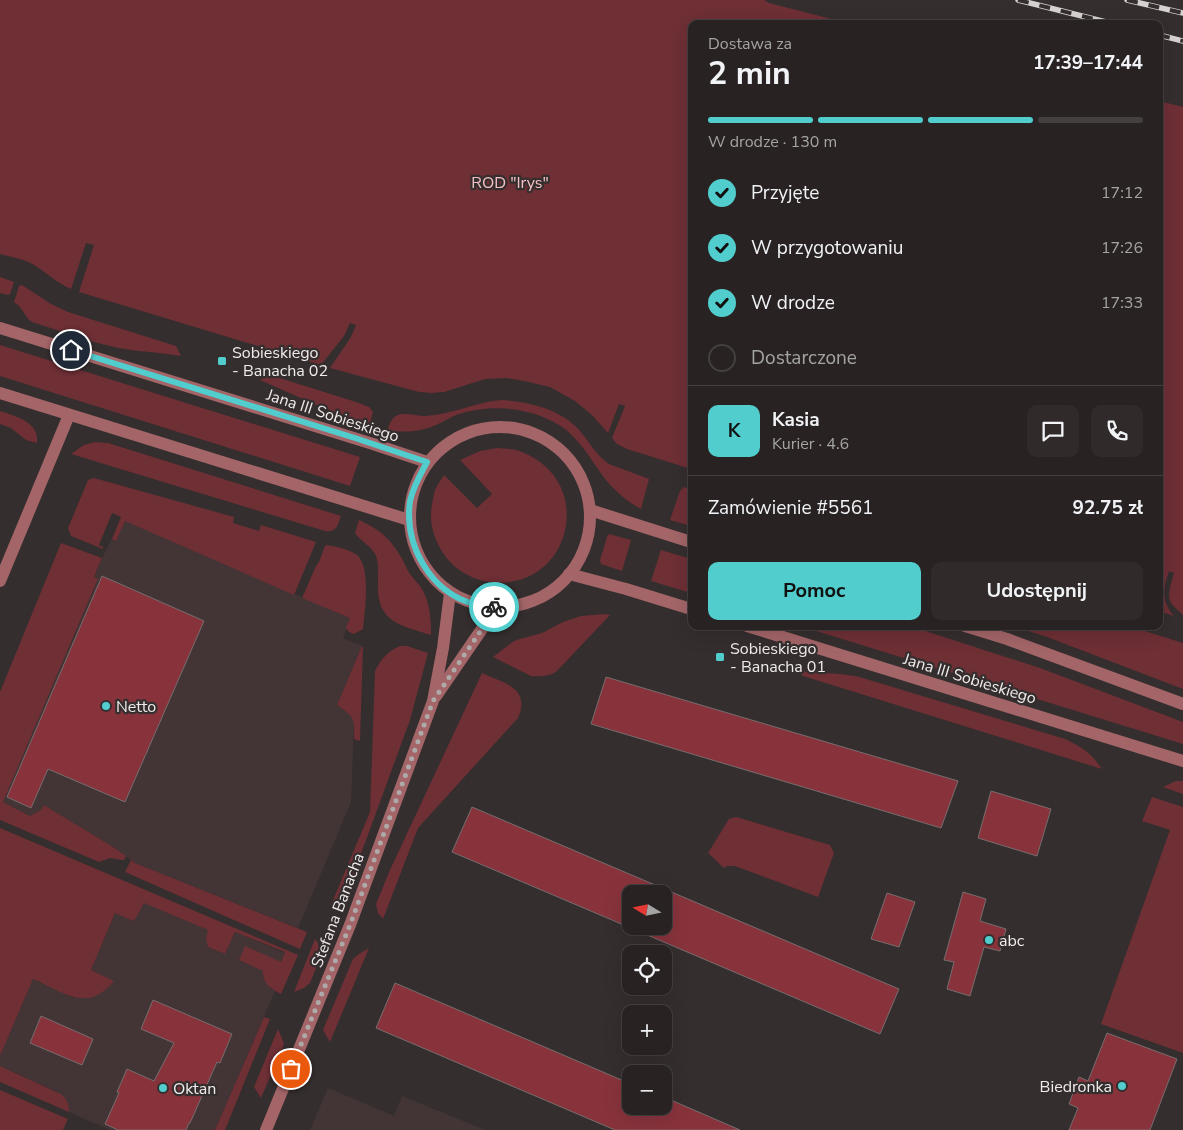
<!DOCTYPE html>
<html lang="pl">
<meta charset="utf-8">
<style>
:root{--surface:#282222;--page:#302a2a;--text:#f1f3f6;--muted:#a5a4a5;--line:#443f40;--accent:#52cdcd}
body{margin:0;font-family:"Nunito Sans",sans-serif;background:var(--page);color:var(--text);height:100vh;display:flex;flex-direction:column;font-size:19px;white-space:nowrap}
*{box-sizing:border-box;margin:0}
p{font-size:16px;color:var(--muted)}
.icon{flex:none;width:28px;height:28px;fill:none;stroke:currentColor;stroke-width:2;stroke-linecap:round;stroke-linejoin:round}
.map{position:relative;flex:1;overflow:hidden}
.details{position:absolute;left:688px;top:20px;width:475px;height:610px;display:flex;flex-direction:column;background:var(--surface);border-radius:10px;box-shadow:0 5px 20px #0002,0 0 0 1px var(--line)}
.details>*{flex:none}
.needle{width:32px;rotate:280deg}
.controls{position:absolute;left:622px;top:885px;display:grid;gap:10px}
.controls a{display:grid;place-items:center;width:50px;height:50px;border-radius:10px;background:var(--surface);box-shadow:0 5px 20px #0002,0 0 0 1px var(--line);font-size:25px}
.pin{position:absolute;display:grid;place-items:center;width:42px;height:42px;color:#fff;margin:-21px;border:2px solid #fff;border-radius:50%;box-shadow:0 1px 5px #0007}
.courier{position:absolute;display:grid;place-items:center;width:50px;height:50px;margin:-25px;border:4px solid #52cdcd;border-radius:50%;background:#fff;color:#222;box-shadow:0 1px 6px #0007}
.summary em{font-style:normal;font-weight:700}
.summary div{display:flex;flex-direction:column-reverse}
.summary{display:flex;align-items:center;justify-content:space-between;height:85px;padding:0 20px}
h1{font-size:32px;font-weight:700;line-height:38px}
.bar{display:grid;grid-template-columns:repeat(4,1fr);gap:8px 5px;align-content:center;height:60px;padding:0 20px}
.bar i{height:6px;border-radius:4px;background:var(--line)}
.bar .selected{background:var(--accent)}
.bar p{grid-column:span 4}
.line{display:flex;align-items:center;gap:12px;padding:0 20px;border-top:1px solid var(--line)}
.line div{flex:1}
.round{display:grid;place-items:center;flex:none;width:52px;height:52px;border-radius:10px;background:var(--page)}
ol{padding:0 20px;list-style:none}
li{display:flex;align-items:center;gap:15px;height:55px}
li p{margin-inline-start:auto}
li .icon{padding:5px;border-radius:50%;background:var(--accent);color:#111;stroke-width:4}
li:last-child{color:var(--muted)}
li i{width:28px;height:28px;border:2px solid var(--line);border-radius:50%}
.button{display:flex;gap:10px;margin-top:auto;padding:10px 20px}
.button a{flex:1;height:58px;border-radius:10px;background:var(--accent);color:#111;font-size:20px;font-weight:700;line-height:58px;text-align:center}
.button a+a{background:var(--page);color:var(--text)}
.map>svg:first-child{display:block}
.built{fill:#433535}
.green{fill:#6e2f35}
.building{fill:#88333c;stroke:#766d6e;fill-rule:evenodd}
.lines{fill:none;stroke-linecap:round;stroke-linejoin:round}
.minor{stroke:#a36568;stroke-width:12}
.rail-casing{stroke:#d7d2d2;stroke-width:5.5}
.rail{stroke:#352e2e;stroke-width:4;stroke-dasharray:11;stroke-linecap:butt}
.done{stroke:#afaaaa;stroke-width:5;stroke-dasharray:0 9}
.route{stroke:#52cdcd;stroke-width:6}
.poi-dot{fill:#52cdcd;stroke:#352e2e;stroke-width:2}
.labels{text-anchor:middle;stroke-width:4.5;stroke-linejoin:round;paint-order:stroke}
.park-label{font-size:16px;fill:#f4c1c3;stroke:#352e2e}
.poi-label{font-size:16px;fill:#f1ecec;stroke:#352e2e;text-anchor:start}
.street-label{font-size:16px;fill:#f1ecec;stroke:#352e2e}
</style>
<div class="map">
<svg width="1183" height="1130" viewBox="0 0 1183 1130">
<rect width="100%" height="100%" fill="#352e2e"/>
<g class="built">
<polygon points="124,520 350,618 343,638 362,646 337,705 347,712 352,717 354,723 351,802 298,928 135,863 110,845 44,805 41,810 30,816 3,802 98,580 94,578 102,558 112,539 116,541"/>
<polygon points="143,902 208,930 208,947 225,954 235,932 285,953 281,962 239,960 264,971 270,988 275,991 215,1130 110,1130 69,1112 68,1103 58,1092 0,1066 0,1056 33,979 73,998 113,981 91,970 115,913"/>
<polygon points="328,1088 394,1116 402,1096 485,1130 310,1130"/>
</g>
<g class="green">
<path d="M0 0H764L769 3 851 24H691V469L627 449 617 444 612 438 625 406 619 404 608 433 592 415 575 401 550 387 524 381 507 378 485 379 444 392 431 393 419 392 330 368 351 337 356 325 350 323 344 336 321 365 79 292 94 245 86 243 71 289C57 283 47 273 34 265 25 259 11 257 0 254Z"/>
<path d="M1159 101 1183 107V615C1179 611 1174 607 1171 603 1166 594 1172 582 1174 573L1169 571C1163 589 1161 601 1174 616L1159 611Z"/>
<polygon points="0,277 14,282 10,294 8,295 0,293"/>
<path d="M22 285 51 304 68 312 176 346 181 356C160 352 139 352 119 348 89 342 61 331 32 322 24 317 23 307 14 302L19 286Z"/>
<polygon points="0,345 360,457 350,486 0,376"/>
<polygon points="270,375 356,402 369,407 373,412 369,427 355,422 260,380"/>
<path d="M501 400C529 402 561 409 580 431 591 444 595 454 609 464L649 479 641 509C628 502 616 492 606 480 592 462 580 438 559 425 530 407 489 403 456 415 449 418 443 422 436 425 421 432 403 433 387 430 390 425 391 417 398 415 405 412 417 416 425 416 451 415 475 402 501 400Z"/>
<path d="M0 411C15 416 40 422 37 443L26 440 11 428 0 424Z"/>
<path d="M95 442 108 443 341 516C338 525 336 533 325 531L71 454 84 445Z"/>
<path d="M497 448C503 449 510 448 516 450 599 476 573 592 490 582 468 579 449 566 439 546 431 530 429 516 433 499 434 495 434 491 436 488 438 483 442 479 444 475L477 508 492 494 460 460 480 451Z"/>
<polygon points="94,478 234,517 233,523 259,531 261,525 316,542 294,595 125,521 116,541 112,539 121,517 112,513 99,545 103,547 103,549 71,536 68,528 88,480"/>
<polygon points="684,487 691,489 691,526 670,520 680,491"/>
<path d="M359 520C379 529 390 538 401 557 404 562 406 567 408 571 412 577 416 581 420 586 430 600 431 619 431 635 413 629 386 625 380 603 378 597 378 590 378 584 378 575 379 564 376 556 372 546 361 542 355 533Z"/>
<polygon points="609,534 631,540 622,571 601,564 600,560 607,537"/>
<polygon points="61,543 102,558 94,577 98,579 3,802 30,816 41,810 44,805 110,845 126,856 124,860 122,860 110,858 99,862 0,820 0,692"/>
<path d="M327 545C337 547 349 549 357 555 371 567 365 611 363 629L354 634 349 632 346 628 350 618 302 598 316 566 319 562 325 546Z"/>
<polygon points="661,550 691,559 691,593 651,581"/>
<path d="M605 614 610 615 556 672C550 676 539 677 531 676L493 657 502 650 514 641 520 639 542 633 563 622 581 616Z"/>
<polygon points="800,626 910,626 1040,668 1183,722 1183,744"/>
<polygon points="1013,626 1129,626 1183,643 1183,689 1047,637"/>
<path d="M362 646 363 647 360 741 354 739C355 718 354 717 337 705Z"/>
<path d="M400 646H407L428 653 410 720 347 892 342 900 331 905 370 812 375 671C381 659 388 651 400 646Z"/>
<path d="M796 671 839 674 856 676 1065 739C1083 748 1090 752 1102 769L803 676Z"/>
<path d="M482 673C504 683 531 688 518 718L418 828 383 919 378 913 376 904 390 870Z"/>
<polygon points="1176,781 1183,781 1183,794 1163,787"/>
<polygon points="1152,797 1183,807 1183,1053 1101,1024 1170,830 1142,821"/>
<polygon points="736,817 830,845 834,853 818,897 735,866 727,866 724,868 708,853 729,819"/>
<path d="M0 828 298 955 281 994C271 989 262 983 263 971L239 960 245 946 281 962 285 952 235 932 225 954 208 947 206 939 208 930 144 903 134 921 115 913 91 970 114 981C87 1014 63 992 33 979L0 1056Z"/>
<polygon points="131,860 135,863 307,932 300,949 125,872"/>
<polygon points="315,939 318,943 320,958 310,983 304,988 294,992"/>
<polygon points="369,948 330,1042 323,1030 353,959 359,954"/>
<polygon points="264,1017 270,1019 225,1130 215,1130"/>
<polygon points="278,1029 283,1041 284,1044 261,1098 254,1087"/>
<path d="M0 1066 61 1094C67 1099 69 1104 69 1112L0 1082Z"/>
<polygon points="0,1090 68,1119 63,1130 0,1130"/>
</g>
<g class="building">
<polygon points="102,576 204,621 125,802 48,769 31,808 7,797"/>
<polygon points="606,677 958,781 941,828 591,724"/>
<polygon points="991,791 1051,809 1037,856 978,838"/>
<path d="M472 807 899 989 880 1034 452 852ZM631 894H664V926H631Z"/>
<polygon points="963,892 986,899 980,921 1006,929 1000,951 984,947 970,996 947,989 954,962 944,960"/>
<polygon points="887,893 915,902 899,947 871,939"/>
<polygon points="395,983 631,1084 631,1106 664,1106 664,1097 740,1130 615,1130 376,1028"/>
<polygon points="153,1000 232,1034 220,1063 217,1062 190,1123 189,1123 186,1130 118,1130 105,1124 119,1093 117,1092 127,1069 154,1081 174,1043 141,1029"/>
<polygon points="41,1016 93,1039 82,1065 30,1043"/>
<polygon points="1107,1033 1177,1059 1150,1130 1069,1130 1078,1108 1069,1104 1079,1077 1088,1081"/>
</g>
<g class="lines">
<g class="minor">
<polyline points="0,328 373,444 427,462"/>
<polyline points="0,393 409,520"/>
<circle cx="500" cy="517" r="90"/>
<polyline points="590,510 691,542"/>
<polyline points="569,574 626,589 691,609"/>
<polyline points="0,581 69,415"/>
<polyline points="747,626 1183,761"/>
<polyline points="965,626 1007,639 1183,704"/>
<polyline points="436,696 484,626 499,607"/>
<polyline points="266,1130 350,925 433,701 443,648 450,593"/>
</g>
<defs>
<g id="rail">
<polyline points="1018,0 1114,24"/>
<polyline points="1127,0 1183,13"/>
<polyline points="1159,35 1183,41"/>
</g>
</defs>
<use href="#rail" class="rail-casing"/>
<use href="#rail" class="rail"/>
</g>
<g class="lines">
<polyline class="done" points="291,1069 350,925 433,701 484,626 499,608 494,607"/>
<path class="route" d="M71 350 355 438 427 462C420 475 413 487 410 501 404 545 430 592 474 604 481 605 487 606 494 607"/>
</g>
<g class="poi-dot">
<rect x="217" y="356" width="10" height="10" rx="2.5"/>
<rect x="715" y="652" width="10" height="10" rx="2.5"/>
<circle cx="106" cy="706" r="5"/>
<circle cx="989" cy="940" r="5"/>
<circle cx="1122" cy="1086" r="5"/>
<circle cx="163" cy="1088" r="5"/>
</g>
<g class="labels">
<g class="park-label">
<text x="510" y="188">ROD "Irys"</text>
</g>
<g class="poi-label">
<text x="232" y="358">Sobieskiego<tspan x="232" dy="18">- Banacha 02</tspan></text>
<text x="730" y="654">Sobieskiego<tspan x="730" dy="18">- Banacha 01</tspan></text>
<text x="116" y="712">Netto</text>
<text x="999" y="946">abc</text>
<text x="1112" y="1092" text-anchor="end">Biedronka</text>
<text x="173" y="1094">Oktan</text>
</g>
<g class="street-label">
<text transform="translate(333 415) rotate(18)" y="6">Jana III Sobieskiego</text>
<text transform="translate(970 678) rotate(17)" y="6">Jana III Sobieskiego</text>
<text transform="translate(337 910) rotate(-69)" y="6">Stefana Banacha</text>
</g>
</g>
</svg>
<div class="controls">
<a><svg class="needle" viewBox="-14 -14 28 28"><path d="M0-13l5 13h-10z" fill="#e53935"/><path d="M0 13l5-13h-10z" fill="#a5a4a5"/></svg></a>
<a><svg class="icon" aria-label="locate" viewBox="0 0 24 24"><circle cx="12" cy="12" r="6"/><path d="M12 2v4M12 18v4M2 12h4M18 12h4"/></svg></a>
<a>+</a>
<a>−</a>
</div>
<div class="pin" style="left:291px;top:1069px;background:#ea580c"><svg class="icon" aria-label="bag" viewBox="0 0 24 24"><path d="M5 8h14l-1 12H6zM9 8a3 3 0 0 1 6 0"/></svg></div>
<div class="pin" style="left:71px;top:350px;background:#1f2937"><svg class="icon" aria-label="home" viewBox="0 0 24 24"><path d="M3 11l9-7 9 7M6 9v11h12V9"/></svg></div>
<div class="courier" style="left:494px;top:607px"><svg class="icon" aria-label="bike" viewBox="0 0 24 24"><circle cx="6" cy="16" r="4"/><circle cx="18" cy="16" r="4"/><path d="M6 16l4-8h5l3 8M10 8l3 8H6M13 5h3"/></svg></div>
<section class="details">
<div class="summary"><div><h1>2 min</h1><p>Dostawa za</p></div><em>17:39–17:44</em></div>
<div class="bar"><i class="selected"></i><i class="selected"></i><i class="selected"></i><i></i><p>W drodze · 130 m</p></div>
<ol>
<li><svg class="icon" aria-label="check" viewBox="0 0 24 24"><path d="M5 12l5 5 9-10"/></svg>Przyjęte<p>17:12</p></li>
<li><svg class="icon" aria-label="check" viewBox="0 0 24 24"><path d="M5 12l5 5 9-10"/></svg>W przygotowaniu<p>17:26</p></li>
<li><svg class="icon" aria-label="check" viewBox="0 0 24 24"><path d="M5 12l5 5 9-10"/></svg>W drodze<p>17:33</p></li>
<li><i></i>Dostarczone</li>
</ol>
<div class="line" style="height:90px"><b class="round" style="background:var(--accent);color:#111">K</b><div><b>Kasia</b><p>Kurier · 4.6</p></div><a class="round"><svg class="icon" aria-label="chat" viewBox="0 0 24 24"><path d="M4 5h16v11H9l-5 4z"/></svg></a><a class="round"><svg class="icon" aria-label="phone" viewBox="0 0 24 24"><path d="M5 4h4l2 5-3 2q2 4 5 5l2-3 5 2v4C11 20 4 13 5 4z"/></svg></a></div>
<div class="line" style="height:65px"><div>Zamówienie #5561</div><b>92.75 zł</b></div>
<div class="button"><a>Pomoc</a><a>Udostępnij</a></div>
</section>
</div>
